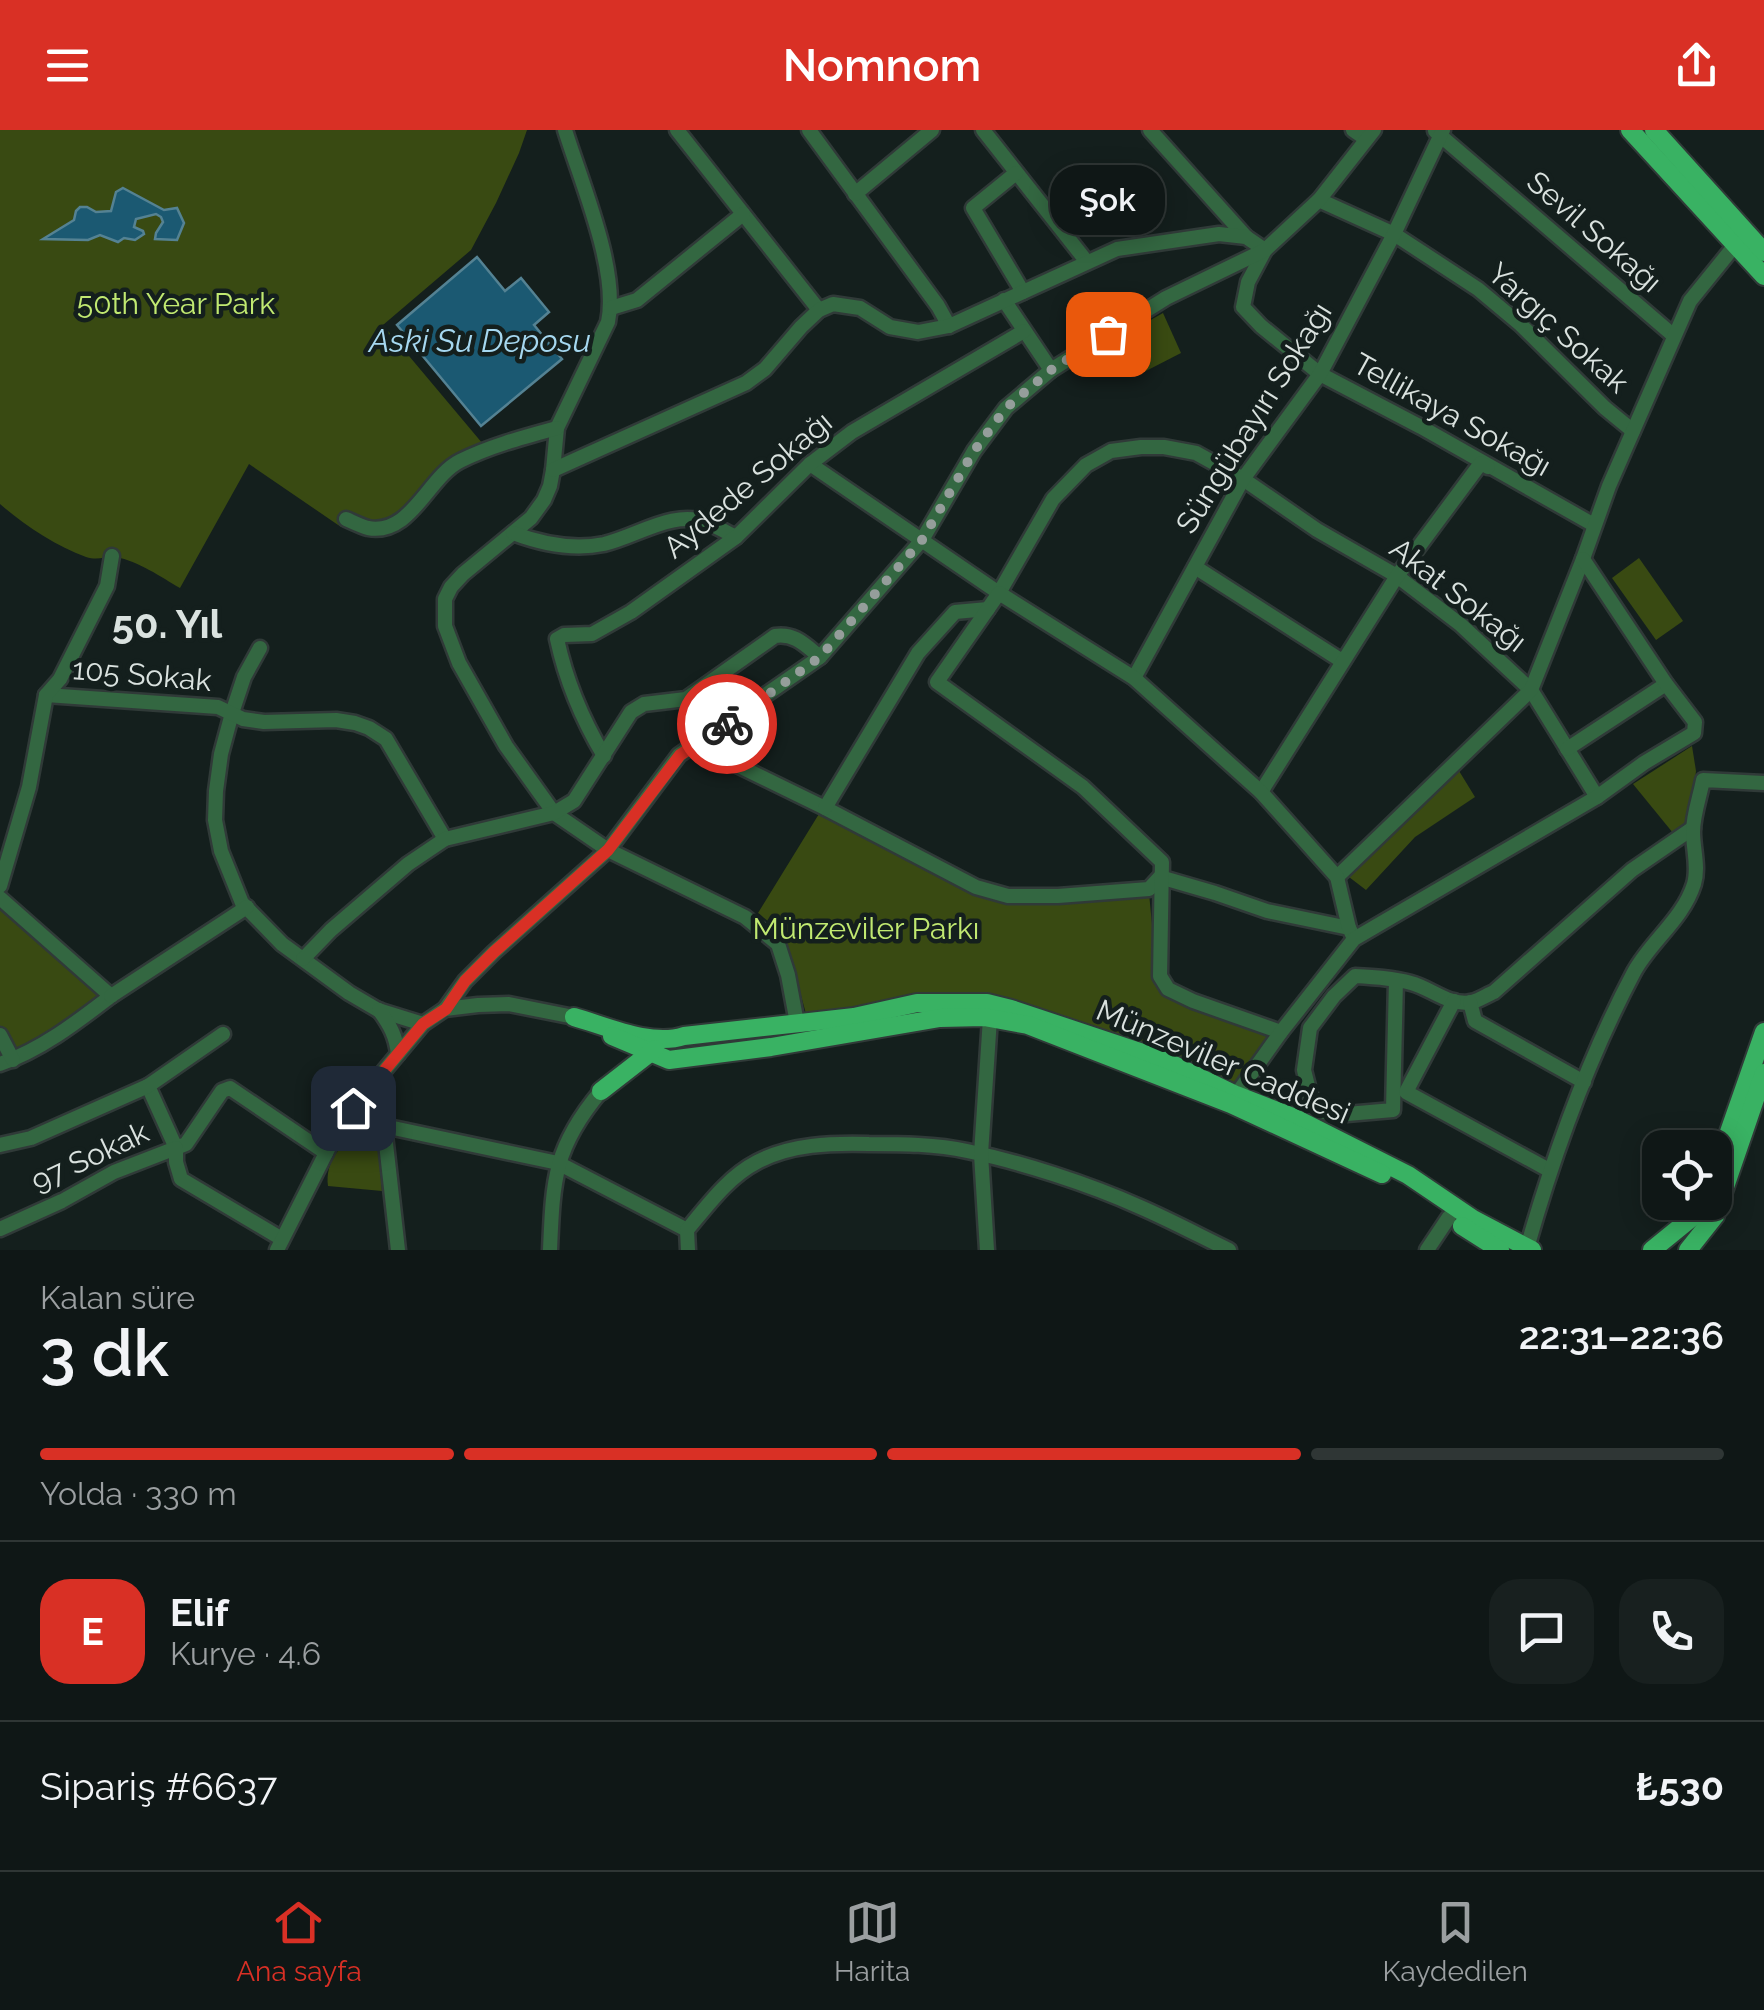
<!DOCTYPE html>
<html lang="tr">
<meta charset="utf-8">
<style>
:root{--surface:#0f1716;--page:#18201f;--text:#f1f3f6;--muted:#9b9fa1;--line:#2f3635;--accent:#d93025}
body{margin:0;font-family:Raleway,sans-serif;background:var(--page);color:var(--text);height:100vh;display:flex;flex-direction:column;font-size:38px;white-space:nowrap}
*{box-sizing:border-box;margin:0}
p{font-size:32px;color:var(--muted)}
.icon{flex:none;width:55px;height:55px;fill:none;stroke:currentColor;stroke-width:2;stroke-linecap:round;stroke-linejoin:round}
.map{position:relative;height:1120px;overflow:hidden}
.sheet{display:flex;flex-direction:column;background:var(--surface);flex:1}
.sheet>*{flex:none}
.tools{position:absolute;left:1642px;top:1000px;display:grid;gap:20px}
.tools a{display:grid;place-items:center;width:90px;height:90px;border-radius:20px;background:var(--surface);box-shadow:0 5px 25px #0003,0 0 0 2px var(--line);font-size:50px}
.pin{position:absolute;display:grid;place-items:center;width:85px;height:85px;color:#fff;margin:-42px;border-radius:20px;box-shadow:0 5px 15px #0006}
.courier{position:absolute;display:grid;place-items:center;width:100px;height:100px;margin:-50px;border:8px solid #d93025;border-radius:50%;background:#fff;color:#222;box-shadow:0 2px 12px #0007}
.bubble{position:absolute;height:70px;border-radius:30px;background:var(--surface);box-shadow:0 5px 25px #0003,0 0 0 2px var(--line);font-size:32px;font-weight:600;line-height:70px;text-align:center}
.summary em{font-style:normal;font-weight:600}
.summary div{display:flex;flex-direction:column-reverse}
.summary{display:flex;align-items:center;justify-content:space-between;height:170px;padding:0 40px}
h1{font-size:65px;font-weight:600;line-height:75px}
.bar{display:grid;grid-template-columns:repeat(4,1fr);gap:15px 10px;align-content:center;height:120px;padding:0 40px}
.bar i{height:12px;border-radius:8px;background:var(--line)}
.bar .selected{background:var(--accent)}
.bar p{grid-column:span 4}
.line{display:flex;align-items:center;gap:25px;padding:0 40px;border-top:2px solid var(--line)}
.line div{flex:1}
.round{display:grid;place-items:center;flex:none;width:105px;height:105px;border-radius:30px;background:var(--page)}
header{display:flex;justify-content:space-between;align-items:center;height:130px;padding:0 40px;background:var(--accent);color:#fff;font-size:45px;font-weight:600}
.tabs{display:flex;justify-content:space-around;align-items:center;height:140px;border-top:2px solid var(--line);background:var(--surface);font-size:28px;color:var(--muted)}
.tabs a{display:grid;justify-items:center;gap:5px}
.tabs .selected{color:var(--accent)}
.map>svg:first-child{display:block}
.green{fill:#394a12}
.water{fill:#1b5972;stroke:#548293;stroke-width:2.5}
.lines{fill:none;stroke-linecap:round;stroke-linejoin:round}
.minor-casing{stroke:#303a38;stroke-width:19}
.major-casing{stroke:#303a38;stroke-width:22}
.minor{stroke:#336741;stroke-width:14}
.major{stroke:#39b263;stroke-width:18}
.done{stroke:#959e9b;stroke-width:10;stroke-dasharray:0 18}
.route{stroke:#d93025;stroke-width:12}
.labels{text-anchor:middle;stroke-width:9;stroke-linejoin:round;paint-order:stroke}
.street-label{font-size:30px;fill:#dae2df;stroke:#141f1d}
.park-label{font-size:30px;fill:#c1e971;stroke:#141f1d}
.water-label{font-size:32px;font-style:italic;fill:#a6d8f0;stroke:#141f1d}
.district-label{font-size:40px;font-weight:bold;fill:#dae2df;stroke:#141f1d}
</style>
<header><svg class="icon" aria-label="menu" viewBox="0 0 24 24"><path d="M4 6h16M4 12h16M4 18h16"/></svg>Nomnom<svg class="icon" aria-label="share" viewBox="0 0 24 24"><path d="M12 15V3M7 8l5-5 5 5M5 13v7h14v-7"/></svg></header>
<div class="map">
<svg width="1764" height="1120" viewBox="0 0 1764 1120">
<rect width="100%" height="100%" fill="#141f1d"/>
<g class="green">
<path d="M0 0H527L519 23 496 73 471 120 383 195 488 320 459 331 402 390 383 398 346 390 341 397 249 334 180 458C161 447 138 431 116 427 106 426 98 431 86 427 56 416 24 395 0 374Z"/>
<polygon points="1163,183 1181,223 1144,242 1117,209"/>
<polygon points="1639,428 1683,491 1656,510 1612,448"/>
<polygon points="1692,616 1696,641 1690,690 1673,703 1633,654"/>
<polygon points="1456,636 1475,667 1415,707 1366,760 1349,747"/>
<polygon points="822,679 930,741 983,766 1149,763 1157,847 1273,905 1234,959 985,870 808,891 784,804 758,783"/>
<polygon points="3,769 102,858 114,859 13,930 0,905 0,779"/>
<path d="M363 1003 369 1011 378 1014 382 1061 328 1056C325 1032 340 1012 363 1003Z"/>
</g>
<g class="water">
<polygon points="123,58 164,80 177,78 184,93 177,110 155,109 156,103 163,92 161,87 156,84 136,89 134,97 143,101 144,104 135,110 124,108 118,112 100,105 88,110 43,109 74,90 76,81 80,77 87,77 96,82 111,81 116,62"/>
<polygon points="477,127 505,161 521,148 549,182 534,195 562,229 481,296 397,195"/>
</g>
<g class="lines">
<defs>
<g id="minor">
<path d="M565 0C581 52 619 140 608 192L557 298 553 340 550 356 544 370 531 388 463 444 451 457 445 469V496L459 533 506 616 554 683 608 720 745 787 778 814 788 845 797 893"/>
<polyline points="677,0 819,180"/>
<polyline points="809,0 938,176 949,196"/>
<polyline points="983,0 1087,132"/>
<polyline points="1150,0 1246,107"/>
<polyline points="1353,0 1366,9"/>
<polyline points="1435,1 1674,206"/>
<polyline points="1016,43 973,78 1023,162"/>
<polyline points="855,64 932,0"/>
<polyline points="1319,70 1394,104 1478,159 1521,195 1605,278 1633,301"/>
<polyline points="1004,170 1051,240"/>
<polyline points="611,178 637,170 743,84"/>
<polyline points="810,334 999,463 1053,369 1086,335 1111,321 1141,317 1164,317 1196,323 1243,349 1317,400 1397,446 1461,495 1531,560 1597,667"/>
<polyline points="553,340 746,253 765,239 801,197 819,180 833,174 860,178 890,197 918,202 949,196 1117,119 1219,104 1246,107 1265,120 1248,152 1243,177 1261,196 1320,244 1421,297 1594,395"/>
<path d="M346 389C353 392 361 396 368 398 411 406 428 347 460 331 490 316 524 307 557 298"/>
<path d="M513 403C542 414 574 420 604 414 638 406 674 379 708 393 718 397 727 403 736 407"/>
<polyline points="1195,437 1342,531"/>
<polyline points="260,518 244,547 232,583 221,624 216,661 215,690 221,721 242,773 282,814 349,863 378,880 423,894"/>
<polyline points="1134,548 1243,349 1320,244 1394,104 1443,0"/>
<polyline points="46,565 218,577 243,589 264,592 336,590 355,593 369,598 386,609 445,709"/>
<polyline points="696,615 825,678 976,757 1008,766 1058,766 1149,759 1160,747 1215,763 1267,781 1349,798 1352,804"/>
<polyline points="1567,619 1666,554"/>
<path d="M604 626C582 589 566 551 557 509L564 505 592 504 631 482 736 407 810 334 852 302 1024 201"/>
<polyline points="1261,662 1397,446 1481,333 1488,337"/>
<polyline points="825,678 918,523 955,482 988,479"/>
<polyline points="1337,747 1531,560 1583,429 1609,356 1690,171 1736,114"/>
<polyline points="0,756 29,657 46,565 60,549 107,456 112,426"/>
<path d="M0 768 111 866C77 892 41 920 0 934"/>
<path d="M303 829 331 800 408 734 445 709 554 683 574 671 631 582 644 574 686 569 775 506C795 503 805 515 820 527"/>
<path d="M1396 850 1393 980 1347 984 1325 982 1311 968 1304 940 1310 898 1334 866 1355 846C1374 847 1393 848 1411 853 1431 858 1450 877 1472 872 1479 870 1487 865 1494 862L1632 740 1693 698"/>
<polyline points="111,866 247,777"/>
<polyline points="1454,871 1406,962 1549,1040"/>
<polyline points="1470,872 1475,891 1584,952"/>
<polyline points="445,879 465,851 494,822 608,720 679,625 820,527 922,410 974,321 1006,278 1051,240 1166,168 1265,120 1319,70 1374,0"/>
<path d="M379 880C390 895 396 906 398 924"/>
<polyline points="1281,902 1193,871 1168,859 1160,846 1162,732 1083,657 937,552 999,463 1134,548 1261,662 1337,747 1349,798"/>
<polyline points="0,905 13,930"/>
<polyline points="148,956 176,1018 186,1014 222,961 230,958 326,1023"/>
<polyline points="1236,965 1281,902 1354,809 1597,667 1644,633 1694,603 1695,592 1666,554 1583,429"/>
<polyline points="362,966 384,996 398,1120"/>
<polyline points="384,996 558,1033 687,1100"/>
<polyline points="0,1015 31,1008 148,956 223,904"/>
<polyline points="0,1099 62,1071 114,1042 176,1018 176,1032 181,1049 282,1109"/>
<path d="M1527 1118C1554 1023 1588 929 1634 842 1651 811 1683 789 1694 754 1699 737 1693 719 1693 702 1693 685 1700 666 1703 650L1764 653"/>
<polyline points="277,1120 329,1017 353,978 423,894 445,879 478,875 509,874 574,887"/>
<path d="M550 1120C553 1049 554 1017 601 961"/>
<path d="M688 1120 687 1100C708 1075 728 1047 757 1032 791 1014 831 1013 869 1014 901 1014 936 1014 967 1021 1021 1032 1089 1054 1140 1077 1170 1090 1200 1106 1229 1120"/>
<polyline points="987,1120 981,1024 990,888"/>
<polyline points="1427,1120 1449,1087"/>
</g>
<g id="major">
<polyline points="1630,0 1764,146"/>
<polyline points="1654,0 1764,122"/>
<path d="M574 887C606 896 651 917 684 906L854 887 917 873H987L1011 879 1164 930 1236 965 1295 988 1408 1045 1473 1089 1532 1120"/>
<polyline points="612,906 669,930 771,917 940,888 984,887 1028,895 1231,974 1382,1044"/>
<polyline points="601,961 655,919"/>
<polyline points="1715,1042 1764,902"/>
<polyline points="1462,1096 1500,1120"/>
<polyline points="1652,1120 1695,1085 1702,1072"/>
<polyline points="1688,1120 1715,1086 1764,943"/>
</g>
</defs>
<use href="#minor" class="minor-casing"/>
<use href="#major" class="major-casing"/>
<use href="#minor" class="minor"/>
<use href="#major" class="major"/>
</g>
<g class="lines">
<polyline class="done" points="727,594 820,527 922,410 974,321 1006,278 1051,240 1108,204"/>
<polyline class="route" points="353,978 423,894 446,879 465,851 494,822 608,720 680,625 727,594"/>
</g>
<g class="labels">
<g class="street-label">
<text transform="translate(1594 102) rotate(41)" y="10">Sevil Sokağı</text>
<text transform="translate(1558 198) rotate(42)" y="10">Yargıç Sokak</text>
<text transform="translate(1452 285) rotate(29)" y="10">Tellikaya Sokağı</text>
<text transform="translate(1254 288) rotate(-58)" y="10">Süngübayırı Sokağı</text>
<text transform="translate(748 355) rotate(-40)" y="10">Aydede Sokağı</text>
<text transform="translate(1458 465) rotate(38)" y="10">Akat Sokağı</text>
<text transform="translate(142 545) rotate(5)" y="10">105 Sokak</text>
<text transform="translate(1223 932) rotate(23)" y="10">Münzeviler Caddesi</text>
<text transform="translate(90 1027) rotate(-25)" y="10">97 Sokak</text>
</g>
<g class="park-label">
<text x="176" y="184">50th Year Park</text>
<text x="866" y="809">Münzeviler Parkı</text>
</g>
<g class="water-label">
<text x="480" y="222">Aski Su Deposu</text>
</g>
<g class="district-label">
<text x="167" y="508">50. Yıl</text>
</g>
</g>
</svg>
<div class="tools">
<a><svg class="icon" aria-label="locate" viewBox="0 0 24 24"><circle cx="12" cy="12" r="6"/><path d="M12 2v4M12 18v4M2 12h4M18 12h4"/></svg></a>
</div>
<div class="pin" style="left:1108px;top:204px;background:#ea580c"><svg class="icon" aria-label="bag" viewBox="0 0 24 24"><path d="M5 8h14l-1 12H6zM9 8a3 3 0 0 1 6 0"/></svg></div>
<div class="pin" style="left:353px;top:978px;background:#1f2937"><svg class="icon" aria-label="home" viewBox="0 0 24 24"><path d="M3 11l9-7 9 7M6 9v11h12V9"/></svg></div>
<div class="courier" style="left:727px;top:594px"><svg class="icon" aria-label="bike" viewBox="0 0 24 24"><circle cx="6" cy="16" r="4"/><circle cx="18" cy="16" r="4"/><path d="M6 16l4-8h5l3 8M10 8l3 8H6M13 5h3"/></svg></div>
<div class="bubble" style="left:1050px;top:35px;width:115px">Şok</div>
</div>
<section class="sheet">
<div class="summary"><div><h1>3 dk</h1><p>Kalan süre</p></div><em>22:31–22:36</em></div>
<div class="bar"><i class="selected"></i><i class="selected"></i><i class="selected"></i><i></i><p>Yolda · 330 m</p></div>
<div class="line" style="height:180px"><b class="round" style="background:var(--accent);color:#fff">E</b><div><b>Elif</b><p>Kurye · 4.6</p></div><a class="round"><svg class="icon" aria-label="chat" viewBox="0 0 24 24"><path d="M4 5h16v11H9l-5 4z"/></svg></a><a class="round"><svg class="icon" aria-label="phone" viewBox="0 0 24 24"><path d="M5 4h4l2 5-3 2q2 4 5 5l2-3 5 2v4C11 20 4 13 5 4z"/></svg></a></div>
<div class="line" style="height:130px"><div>Sipariş #6637</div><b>₺530</b></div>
</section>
<nav class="tabs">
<a class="selected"><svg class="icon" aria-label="home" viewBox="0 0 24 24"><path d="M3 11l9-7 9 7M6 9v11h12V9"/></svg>Ana sayfa</a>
<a><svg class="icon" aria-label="map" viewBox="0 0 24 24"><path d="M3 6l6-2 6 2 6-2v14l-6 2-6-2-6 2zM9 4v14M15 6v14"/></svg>Harita</a>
<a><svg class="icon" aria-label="saved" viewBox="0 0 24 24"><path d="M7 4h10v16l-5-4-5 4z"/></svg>Kaydedilen</a>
</nav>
